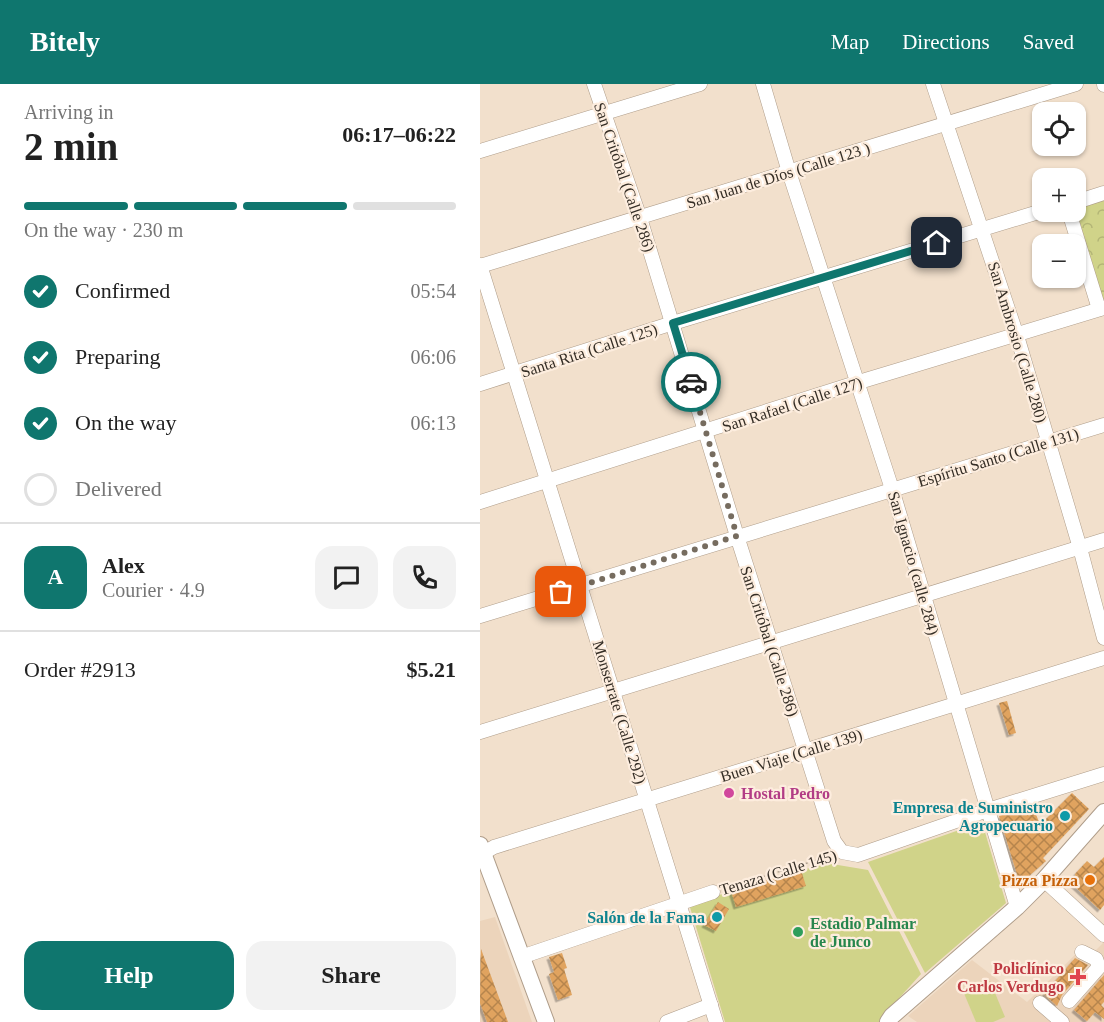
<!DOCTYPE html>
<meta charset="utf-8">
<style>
:root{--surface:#fff;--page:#f2f2f2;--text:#222;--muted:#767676;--line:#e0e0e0;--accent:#0f766e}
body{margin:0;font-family:Georgia,serif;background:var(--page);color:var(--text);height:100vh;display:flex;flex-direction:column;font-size:22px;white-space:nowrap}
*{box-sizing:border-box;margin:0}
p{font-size:20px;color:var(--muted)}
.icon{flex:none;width:33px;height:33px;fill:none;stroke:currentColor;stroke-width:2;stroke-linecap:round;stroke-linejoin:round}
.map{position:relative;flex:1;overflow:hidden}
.panel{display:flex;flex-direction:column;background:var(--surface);width:480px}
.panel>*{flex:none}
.controls{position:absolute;left:552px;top:18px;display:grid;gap:12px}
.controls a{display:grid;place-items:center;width:54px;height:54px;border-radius:12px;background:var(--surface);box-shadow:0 2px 4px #0004;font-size:30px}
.pin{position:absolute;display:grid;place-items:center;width:51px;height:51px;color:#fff;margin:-26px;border-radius:12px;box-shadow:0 3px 9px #0006}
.courier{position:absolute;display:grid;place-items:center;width:60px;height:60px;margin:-30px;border:4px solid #0f766e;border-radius:50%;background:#fff;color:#222;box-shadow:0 2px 8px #0007}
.overview em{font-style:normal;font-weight:600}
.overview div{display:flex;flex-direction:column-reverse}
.overview{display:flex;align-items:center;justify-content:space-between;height:102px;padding:0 24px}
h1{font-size:39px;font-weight:600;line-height:45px}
.bar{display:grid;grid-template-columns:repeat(4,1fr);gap:9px 6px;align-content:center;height:72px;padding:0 24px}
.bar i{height:8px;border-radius:4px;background:var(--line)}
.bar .selected{background:var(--accent)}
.bar p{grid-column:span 4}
.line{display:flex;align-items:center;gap:15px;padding:0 24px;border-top:2px solid var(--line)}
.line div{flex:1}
.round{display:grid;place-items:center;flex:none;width:63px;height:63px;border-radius:18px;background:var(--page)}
ol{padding:0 24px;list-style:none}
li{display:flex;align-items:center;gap:18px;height:66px}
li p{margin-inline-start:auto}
li .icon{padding:6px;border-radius:50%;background:var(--accent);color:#fff;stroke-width:4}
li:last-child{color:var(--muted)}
li i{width:33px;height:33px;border:3px solid var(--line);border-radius:50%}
.button{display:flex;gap:12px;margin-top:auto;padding:12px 24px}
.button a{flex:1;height:69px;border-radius:18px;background:var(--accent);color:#fff;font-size:24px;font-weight:600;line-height:69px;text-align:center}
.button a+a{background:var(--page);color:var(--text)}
header{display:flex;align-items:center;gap:36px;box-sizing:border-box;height:84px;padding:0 30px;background:var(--accent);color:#fff}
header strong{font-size:28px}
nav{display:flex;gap:33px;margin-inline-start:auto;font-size:21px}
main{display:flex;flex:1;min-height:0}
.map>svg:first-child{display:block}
.built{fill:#ecd4bb}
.park{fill:url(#park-crowns)}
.pitch{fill:#d0d389}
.building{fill:url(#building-cross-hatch);filter:url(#shadow)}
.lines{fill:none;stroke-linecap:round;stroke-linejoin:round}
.minor-casing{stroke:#af9d8a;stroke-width:15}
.major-casing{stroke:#af9d8a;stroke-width:18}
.path{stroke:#ad9f8f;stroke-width:1.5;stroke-dasharray:4.5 4.5;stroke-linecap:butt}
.minor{stroke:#fff;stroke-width:14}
.major{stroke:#fff;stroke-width:16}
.done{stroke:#766c5f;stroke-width:6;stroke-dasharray:0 10.8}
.route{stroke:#0f766e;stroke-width:8}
.hotel-dot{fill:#d1479c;stroke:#fdedde;stroke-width:2}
.culture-dot{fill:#0f9aa8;stroke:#fdedde;stroke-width:2}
.food-dot{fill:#e8710a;stroke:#fdedde;stroke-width:2}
.leisure-dot{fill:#2e9e5b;stroke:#fdedde;stroke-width:2}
.health-dot{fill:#e0444e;stroke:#fdedde;stroke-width:2}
.labels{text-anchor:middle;stroke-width:4.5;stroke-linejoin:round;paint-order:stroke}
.street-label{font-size:16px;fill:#342d25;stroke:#fdedde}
.hotel-label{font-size:16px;font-weight:bold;fill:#b23c85;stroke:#fdedde;text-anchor:start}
.culture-label{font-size:16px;font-weight:bold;fill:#0d838f;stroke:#fdedde;text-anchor:end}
.food-label{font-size:16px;font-weight:bold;fill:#c56008;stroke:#fdedde;text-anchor:end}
.leisure-label{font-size:16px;font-weight:bold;fill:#27864d;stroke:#fdedde;text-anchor:start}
.health-label{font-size:16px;font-weight:bold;fill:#be3a42;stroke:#fdedde;text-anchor:end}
</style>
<header>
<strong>Bitely</strong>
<nav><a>Map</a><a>Directions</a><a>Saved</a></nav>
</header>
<main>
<section class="panel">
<div class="overview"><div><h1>2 min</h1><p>Arriving in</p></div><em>06:17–06:22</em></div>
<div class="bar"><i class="selected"></i><i class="selected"></i><i class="selected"></i><i></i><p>On the way · 230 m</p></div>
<ol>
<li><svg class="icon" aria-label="check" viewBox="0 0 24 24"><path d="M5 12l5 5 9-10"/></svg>Confirmed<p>05:54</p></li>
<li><svg class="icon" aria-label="check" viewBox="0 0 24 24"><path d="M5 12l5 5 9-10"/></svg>Preparing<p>06:06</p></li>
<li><svg class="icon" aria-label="check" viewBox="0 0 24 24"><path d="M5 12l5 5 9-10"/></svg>On the way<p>06:13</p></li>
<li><i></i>Delivered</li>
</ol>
<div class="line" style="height:108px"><b class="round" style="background:var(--accent);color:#fff">A</b><div><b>Alex</b><p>Courier · 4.9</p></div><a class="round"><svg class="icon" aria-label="chat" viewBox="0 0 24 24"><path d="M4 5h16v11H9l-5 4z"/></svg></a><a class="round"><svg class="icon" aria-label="phone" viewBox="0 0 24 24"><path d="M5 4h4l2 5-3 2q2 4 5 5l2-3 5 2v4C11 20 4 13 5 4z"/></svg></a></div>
<div class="line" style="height:78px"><div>Order #2913</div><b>$5.21</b></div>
<div class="button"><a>Help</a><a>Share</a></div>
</section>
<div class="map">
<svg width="624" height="938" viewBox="0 0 624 938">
<defs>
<pattern id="park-crowns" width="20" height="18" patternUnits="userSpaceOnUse" patternTransform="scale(1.5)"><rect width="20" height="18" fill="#d0d389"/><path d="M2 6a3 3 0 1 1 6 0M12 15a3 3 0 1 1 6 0" fill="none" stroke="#b3b576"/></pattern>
<pattern id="building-cross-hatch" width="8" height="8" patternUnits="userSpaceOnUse" patternTransform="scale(1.5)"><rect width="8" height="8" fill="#e0a35e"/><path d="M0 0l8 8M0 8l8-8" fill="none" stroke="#b6854d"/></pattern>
<filter id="shadow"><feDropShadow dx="-2.5" dy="2.5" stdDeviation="0" flood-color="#0004"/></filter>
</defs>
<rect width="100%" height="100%" fill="#f2e0cc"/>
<g class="built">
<polygon points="15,833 52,938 0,938 0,837"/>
<polygon points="624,858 624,938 437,938 428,932 492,876 547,918 602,864 613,869"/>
</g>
<polygon class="park" points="624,116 624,218 622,218 596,125"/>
<g class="pitch">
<polygon points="502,738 526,819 445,889 388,778"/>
<polygon points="346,779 388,786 441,890 412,922 400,938 245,938 209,820"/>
<polygon points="510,897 525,933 513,938 496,938 483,907"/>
</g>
<g class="building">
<polygon points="527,617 536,649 529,651 519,619"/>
<polygon points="592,709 609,725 563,774 566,777 540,800 519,732 553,722 560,741"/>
<polygon points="624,773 624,821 620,826 592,800 596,795 595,790 607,777 614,783"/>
<polygon points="321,786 326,802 256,823 251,807"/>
<polygon points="238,818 249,825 236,847 224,841"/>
<polygon points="1,865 28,938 7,938 0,919"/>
<polygon points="82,869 87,884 84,885 92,911 78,916 69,890 74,888 69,873"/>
<polygon points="595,874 608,881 582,911 577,922 564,910"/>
<polygon points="624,891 624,918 621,921 624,924 624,935 615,928 607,937 594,926"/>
</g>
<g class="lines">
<defs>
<g id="minor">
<polyline points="114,0 160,134 257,452 354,757 362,768 378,771 508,726 624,690"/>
<polyline points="283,0 309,88 412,405 537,823"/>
<polyline points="453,0 537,252 600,464 624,554"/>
<polyline points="624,0 624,1"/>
<polyline points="0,67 220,0"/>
<polyline points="596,118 624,109"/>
<polyline points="589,128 619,225"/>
<polyline points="0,181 236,938"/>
<polyline points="0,182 596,0"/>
<polyline points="0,300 193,239 562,127"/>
<polyline points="0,418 379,298 624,224"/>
<polyline points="0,532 624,341"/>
<polyline points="0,648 624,456"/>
<polyline points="0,771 14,763 624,574"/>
<polyline points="564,796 624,851"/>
<polyline points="41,873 233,808"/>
<polyline points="589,917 619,883 616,875 602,868"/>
<polyline points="560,919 582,938"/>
<polyline points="187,938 231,921"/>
</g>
<g id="major">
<polyline points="0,761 66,938"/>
<polyline points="408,938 412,932 537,823 564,796 624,728"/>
</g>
</defs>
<use href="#minor" class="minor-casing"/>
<use href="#major" class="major-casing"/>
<polyline class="path" points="246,804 350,772"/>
<use href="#minor" class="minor"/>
<use href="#major" class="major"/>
</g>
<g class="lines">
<polyline class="done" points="81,508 257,452 211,298"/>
<polyline class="route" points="211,298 193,239 457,159"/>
</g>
<circle class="hotel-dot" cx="249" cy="709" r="6"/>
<g class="culture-dot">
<circle cx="585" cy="732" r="6"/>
<circle cx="237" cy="833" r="6"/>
</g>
<circle class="food-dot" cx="610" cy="796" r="6"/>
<circle class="leisure-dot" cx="318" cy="848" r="6"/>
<path class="health-dot" d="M595 884h6v6h6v6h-6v6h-6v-6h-6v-6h6z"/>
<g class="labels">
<g class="street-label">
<text transform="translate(298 91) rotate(-17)" y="6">San Juan de Díos (Calle 123 )</text>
<text transform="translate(145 93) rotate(71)" y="6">San Critóbal (Calle 286)</text>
<text transform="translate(538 258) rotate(73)" y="6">San Ambrosio (Calle 280)</text>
<text transform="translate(109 266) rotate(-18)" y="6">Santa Rita (Calle 125)</text>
<text transform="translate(312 320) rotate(-18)" y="6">San Rafael (Calle 127)</text>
<text transform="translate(518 373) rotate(-17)" y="6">Espíritu Santo (Calle 131)</text>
<text transform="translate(434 479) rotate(74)" y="6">San Ignacio (calle 284)</text>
<text transform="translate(290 557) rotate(72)" y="6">San Critóbal (Calle 286)</text>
<text transform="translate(140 628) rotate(73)" y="6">Monserrate (Calle 292)</text>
<text transform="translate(311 671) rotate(-17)" y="6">Buen Viaje (Calle 139)</text>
<text transform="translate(298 788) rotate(-17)" y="6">Tenaza (Calle 145)</text>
</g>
<g class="hotel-label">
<text x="261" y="715">Hostal Pedro</text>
</g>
<g class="culture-label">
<text x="573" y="729">Empresa de Suministro<tspan x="573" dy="18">Agropecuario</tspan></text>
<text x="225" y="839">Salón de la Fama</text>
</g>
<g class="food-label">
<text x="598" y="802">Pizza Pizza</text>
</g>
<g class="leisure-label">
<text x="330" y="845">Estadio Palmar<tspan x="330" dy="18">de Junco</tspan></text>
</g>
<g class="health-label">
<text x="584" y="890">Policlínico<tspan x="584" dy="18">Carlos Verdugo</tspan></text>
</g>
</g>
</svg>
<div class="controls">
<a><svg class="icon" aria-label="locate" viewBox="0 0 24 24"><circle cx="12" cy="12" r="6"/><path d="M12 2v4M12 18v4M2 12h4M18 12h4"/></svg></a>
<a>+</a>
<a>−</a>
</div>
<div class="pin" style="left:81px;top:508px;background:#ea580c"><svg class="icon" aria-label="bag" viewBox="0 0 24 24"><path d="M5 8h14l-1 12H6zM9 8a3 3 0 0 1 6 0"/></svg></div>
<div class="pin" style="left:457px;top:159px;background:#1f2937"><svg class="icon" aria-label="home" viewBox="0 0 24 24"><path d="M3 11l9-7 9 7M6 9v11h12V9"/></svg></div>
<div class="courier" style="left:211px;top:298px"><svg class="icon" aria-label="car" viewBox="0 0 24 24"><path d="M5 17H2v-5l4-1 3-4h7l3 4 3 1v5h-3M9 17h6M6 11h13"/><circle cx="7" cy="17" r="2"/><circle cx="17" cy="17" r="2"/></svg></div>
</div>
</main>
